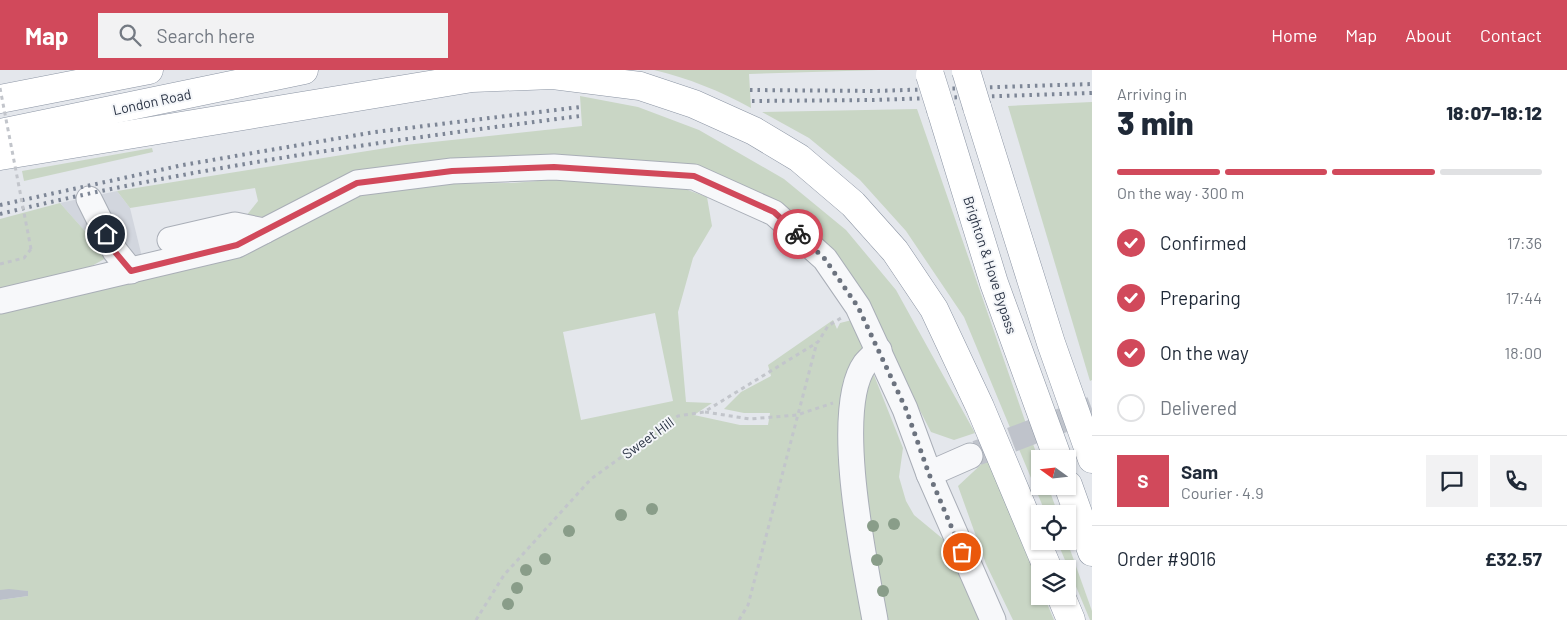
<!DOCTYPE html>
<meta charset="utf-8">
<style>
:root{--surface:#fff;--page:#f2f2f3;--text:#1f2937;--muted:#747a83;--line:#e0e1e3;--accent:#d1495b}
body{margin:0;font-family:Barlow,sans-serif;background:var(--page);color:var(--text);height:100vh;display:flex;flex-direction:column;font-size:19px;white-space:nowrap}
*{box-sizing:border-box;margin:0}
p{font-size:16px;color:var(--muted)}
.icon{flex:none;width:28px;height:28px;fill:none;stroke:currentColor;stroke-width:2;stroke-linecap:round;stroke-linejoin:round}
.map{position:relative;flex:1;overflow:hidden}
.details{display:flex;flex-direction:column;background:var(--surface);width:475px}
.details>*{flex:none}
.needle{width:32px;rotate:285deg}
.fabs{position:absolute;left:1031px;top:380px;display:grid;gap:10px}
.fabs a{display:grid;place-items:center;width:45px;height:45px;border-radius:0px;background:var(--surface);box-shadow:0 1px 4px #0004;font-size:25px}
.pin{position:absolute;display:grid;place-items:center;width:42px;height:42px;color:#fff;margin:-21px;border:2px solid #fff;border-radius:50%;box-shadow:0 1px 5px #0007}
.courier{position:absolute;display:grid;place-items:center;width:50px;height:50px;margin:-25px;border:4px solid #d1495b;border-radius:50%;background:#fff;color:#222;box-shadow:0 1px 6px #0007}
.summary em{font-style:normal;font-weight:800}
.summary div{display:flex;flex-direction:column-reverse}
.summary{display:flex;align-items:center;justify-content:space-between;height:85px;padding:0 25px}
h1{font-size:32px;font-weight:800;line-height:38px}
.bar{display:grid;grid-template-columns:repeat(4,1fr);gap:8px 5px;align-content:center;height:60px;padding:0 25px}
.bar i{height:6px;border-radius:4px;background:var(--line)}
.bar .current{background:var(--accent)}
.bar p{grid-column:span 4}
.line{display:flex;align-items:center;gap:12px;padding:0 25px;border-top:1px solid var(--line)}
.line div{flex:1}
.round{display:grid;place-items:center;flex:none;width:52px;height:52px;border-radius:0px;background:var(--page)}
ol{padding:0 25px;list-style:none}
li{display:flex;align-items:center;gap:15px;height:55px}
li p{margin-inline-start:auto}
li .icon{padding:5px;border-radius:50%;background:var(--accent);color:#fff;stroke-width:4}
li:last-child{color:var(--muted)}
li i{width:28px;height:28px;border:2px solid var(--line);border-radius:50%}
header{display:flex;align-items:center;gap:30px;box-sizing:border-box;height:70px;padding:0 25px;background:var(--accent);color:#fff}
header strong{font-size:24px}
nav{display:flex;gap:28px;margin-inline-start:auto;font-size:18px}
.search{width:350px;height:45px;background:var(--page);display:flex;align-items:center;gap:12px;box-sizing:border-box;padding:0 18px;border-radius:0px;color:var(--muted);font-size:19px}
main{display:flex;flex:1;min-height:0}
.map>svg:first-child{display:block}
.built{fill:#d2d6de}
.green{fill:#c9d6c5;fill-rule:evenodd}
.building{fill:#bbc0ca}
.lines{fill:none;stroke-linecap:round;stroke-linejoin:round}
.minor-tunnel{stroke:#bfc3cb;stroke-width:25;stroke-dasharray:25 12;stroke-linecap:butt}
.minor-casing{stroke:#a9aeb7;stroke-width:27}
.highway-casing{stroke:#8b94a3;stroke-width:29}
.path{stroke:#c2c5cb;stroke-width:3;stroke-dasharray:4 4;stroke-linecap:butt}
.minor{stroke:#f7f8fa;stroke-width:25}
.highway{stroke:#fff;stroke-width:28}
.rail{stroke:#7d8696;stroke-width:4;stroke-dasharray:2.5 5;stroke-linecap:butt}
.highway-bridge-casing{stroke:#8b94a3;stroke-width:29;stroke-linecap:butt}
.path-bridge{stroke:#c2c5cb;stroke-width:3;stroke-dasharray:4 4;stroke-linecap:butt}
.highway-bridge{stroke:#fff;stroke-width:28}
.tree{fill:#899d89}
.done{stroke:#6c737f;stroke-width:5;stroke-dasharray:0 9}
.route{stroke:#d1495b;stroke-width:6}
.labels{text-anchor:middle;stroke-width:4;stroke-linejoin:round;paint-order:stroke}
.street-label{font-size:14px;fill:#2b3445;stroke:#f4f6f9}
</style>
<header>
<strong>Map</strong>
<div class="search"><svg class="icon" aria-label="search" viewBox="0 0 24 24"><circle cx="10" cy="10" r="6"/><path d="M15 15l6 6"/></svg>Search here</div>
<nav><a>Home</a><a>Map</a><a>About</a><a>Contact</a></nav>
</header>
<main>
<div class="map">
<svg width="1092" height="550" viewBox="0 0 1092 550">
<rect width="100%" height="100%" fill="#e4e7ec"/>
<polygon class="built" points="117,121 130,138 142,187 115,181 108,187 60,133"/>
<g class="green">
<path d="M654 0H879L749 4 751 38C720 21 688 8 654 0Z"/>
<polygon points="580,26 638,37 699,60 784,109 846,160 896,220 975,363 954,370 931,362 859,222 823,175 695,101 479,91 266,147 246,146 258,131 255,118 130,138 117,121 405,75 582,56"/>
<polygon points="1092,32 1092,310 1090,311 1008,36"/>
<polygon points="917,39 1040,394 1040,416 1048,416 1058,444 1046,444 964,247 906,161 860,110 809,68 762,42"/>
<polygon points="152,78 153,82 24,111 22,101"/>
<path d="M563 109 674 115 707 127 712 156 693 188 678 242 686 332 712 333 694 345 740 355H768L770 343H744L724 339 741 322 771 306 768 295 833 250 837 259 840 253 852 250 903 378 899 407 906 431 914 445 943 469 980 550H883L851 313 866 550H0V530L28 526V521L0 520V238L237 185H246L361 120 398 114 512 113ZM655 243 673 331 581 350 563 262Z"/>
<polygon points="60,133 108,187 79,203 0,218 0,149"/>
<polygon points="987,389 1040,517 1040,526 1044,526 1054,550 1013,550 986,494 958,416"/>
<polygon points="1057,471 1067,471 1092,541 1092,550 1090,550"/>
</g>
<polygon class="building" points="9,519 28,521 28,526 0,530 0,520"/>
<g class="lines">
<polyline class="minor-tunnel" points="977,383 1092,339"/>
<defs>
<g id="minor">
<polyline points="89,129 115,181 131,201"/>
<polyline points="170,170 235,155 264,161"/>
<polyline points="0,231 237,175 357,113 452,101 554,97 694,107 774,143 825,189 858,237 905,339 929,404 993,550"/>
<polyline points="929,404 970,386"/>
<path d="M875 550C865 494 832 340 865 294 869 289 875 284 879 280"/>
</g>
<g id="highway">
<polyline points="0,29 149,0"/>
<polyline points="977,37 1051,273 1092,389"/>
<polyline points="941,40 994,213 1058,389"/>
<polyline points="0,63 304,0"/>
<polyline points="0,86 472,8 553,5 640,16 694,34 754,61 799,88 853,134 895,181 934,239 980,337 1048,499"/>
<polyline points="1068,415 1092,482"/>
<polyline points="1061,526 1071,550"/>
</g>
</defs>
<use href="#minor" class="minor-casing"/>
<use href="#highway" class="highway-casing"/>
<g class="path">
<polyline points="0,194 24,188 31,179"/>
<polyline points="705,342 750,349 797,345 833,333"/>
<polyline points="476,550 504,505 591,409 678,346 704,342 818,272 828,256 841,248"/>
<polyline points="739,550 748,535 817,272"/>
</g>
<use href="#minor" class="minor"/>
<use href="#highway" class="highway"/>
<g class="rail">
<polyline points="750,20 875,21 1092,14"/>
<polyline points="752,31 874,30 1092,23"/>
<polyline points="0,135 183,95 375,62 580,37"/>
<path d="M0 144C191 97 386 71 580 46"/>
</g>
<defs>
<g id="highway-bridge">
<polyline points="966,1 977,37"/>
<polyline points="930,5 941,40"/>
</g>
</defs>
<use href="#highway-bridge" class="highway-bridge-casing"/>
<polyline class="path-bridge" points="0,18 31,179"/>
<use href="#highway-bridge" class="highway-bridge"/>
</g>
<g class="tree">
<circle cx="652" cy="439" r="6"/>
<circle cx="621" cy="445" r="6"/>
<circle cx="894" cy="454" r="6"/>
<circle cx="873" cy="456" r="6"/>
<circle cx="569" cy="461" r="6"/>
<circle cx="545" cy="489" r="6"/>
<circle cx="877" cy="490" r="6"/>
<circle cx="526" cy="500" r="6"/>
<circle cx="517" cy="518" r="6"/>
<circle cx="883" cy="521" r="6"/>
<circle cx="508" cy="534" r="6"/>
</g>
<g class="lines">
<polyline class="done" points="798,164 825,189 858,237 906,339 929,404 962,482"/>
<polyline class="route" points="106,164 115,182 131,201 237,175 357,113 452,101 554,97 694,106 774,142 798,164"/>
</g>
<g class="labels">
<g class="street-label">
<text transform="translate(152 32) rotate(-12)" y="5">London Road</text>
<text transform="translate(990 195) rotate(72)" y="5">Brighton &amp; Hove Bypass</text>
<text transform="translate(648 368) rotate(-36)" y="5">Sweet Hill</text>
</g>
</g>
</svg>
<div class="fabs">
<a><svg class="needle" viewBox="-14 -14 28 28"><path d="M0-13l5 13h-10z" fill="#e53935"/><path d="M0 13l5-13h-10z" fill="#747a83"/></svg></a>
<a><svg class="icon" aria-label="locate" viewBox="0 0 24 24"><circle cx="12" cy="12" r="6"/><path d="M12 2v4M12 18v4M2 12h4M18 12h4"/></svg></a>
<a><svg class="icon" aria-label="layers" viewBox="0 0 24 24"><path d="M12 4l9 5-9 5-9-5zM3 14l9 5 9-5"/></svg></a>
</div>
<div class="pin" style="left:962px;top:482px;background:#ea580c"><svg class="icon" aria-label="bag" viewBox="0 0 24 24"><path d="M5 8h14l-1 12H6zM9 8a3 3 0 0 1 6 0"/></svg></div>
<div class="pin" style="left:106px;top:164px;background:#1f2937"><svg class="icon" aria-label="home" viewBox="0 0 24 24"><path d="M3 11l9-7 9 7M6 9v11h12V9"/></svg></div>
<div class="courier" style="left:798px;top:164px"><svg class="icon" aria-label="bike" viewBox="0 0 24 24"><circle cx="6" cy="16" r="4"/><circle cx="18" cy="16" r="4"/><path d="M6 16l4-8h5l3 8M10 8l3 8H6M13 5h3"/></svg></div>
</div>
<section class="details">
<div class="summary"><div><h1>3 min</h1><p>Arriving in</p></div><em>18:07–18:12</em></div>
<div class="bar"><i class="current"></i><i class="current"></i><i class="current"></i><i></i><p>On the way · 300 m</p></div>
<ol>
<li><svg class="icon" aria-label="check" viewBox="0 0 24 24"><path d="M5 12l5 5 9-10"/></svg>Confirmed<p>17:36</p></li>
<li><svg class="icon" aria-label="check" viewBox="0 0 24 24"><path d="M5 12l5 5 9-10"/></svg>Preparing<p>17:44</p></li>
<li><svg class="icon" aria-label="check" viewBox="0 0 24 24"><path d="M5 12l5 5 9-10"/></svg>On the way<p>18:00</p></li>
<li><i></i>Delivered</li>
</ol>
<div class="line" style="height:90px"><b class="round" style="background:var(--accent);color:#fff">S</b><div><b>Sam</b><p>Courier · 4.9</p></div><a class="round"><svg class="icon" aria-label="chat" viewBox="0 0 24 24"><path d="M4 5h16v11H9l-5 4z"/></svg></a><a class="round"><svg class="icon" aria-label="phone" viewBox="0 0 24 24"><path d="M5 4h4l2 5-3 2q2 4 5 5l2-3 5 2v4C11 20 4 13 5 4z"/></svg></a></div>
<div class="line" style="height:65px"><div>Order #9016</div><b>£32.57</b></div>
</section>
</main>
